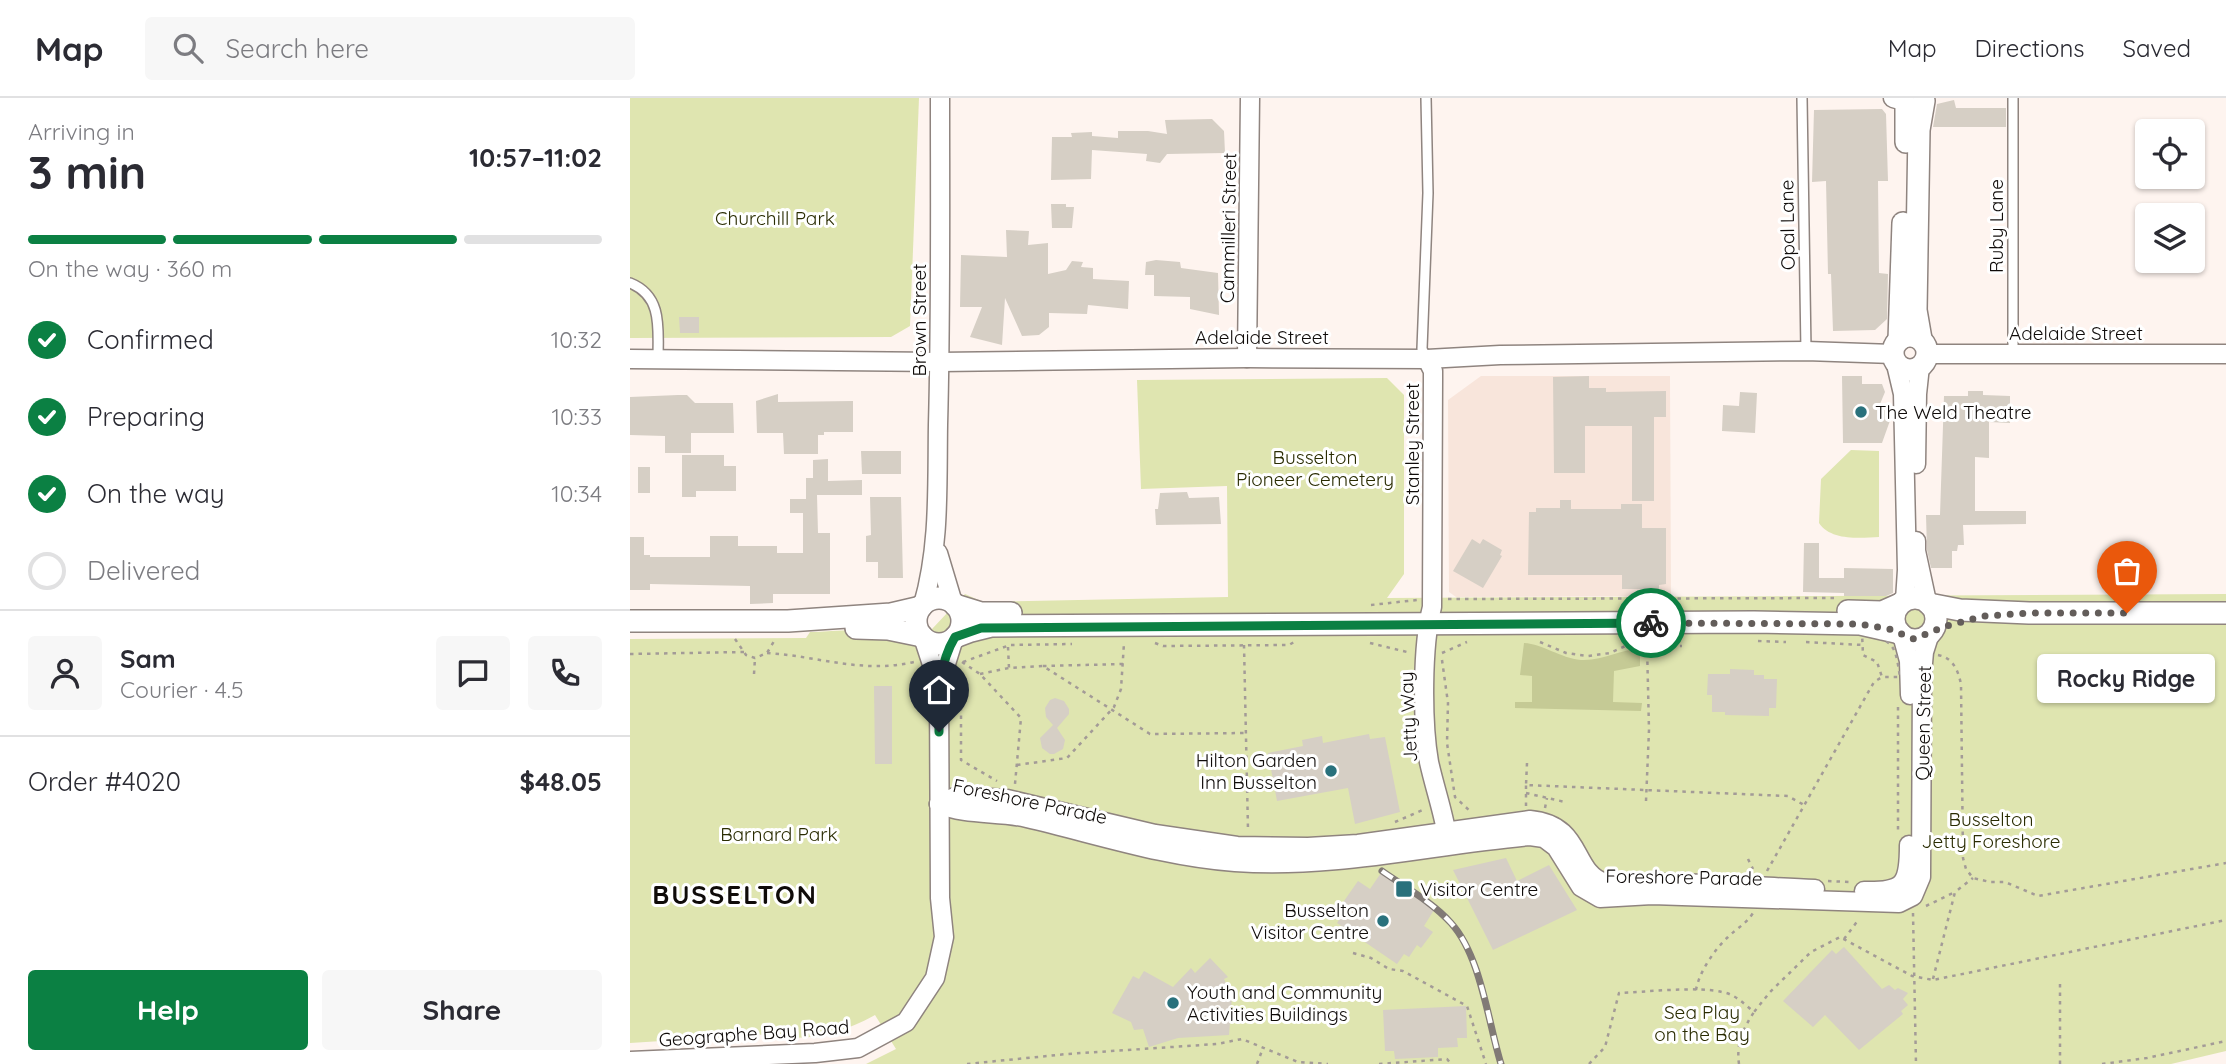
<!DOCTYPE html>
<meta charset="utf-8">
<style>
:root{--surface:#fff;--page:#f7f7f7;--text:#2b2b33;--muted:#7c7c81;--line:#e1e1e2;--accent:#0b8043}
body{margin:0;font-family:Quicksand,sans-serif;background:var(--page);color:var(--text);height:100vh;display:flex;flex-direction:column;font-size:26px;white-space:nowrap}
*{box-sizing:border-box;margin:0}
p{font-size:23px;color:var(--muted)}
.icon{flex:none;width:38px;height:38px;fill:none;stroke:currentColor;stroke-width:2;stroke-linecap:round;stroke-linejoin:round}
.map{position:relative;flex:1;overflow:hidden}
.details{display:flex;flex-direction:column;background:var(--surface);width:630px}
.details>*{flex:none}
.tools{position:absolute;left:1505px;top:21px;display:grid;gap:14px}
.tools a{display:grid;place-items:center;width:70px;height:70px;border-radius:7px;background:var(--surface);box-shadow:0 2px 5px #0004;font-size:35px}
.pin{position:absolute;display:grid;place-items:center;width:60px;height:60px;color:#fff;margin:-72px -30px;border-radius:50% 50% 50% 0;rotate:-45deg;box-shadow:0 0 7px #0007}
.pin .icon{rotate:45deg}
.courier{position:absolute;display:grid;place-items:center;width:70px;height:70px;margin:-35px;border:5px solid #0b8043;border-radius:50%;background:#fff;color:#222;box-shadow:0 2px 9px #0007}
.bubble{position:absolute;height:49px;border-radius:7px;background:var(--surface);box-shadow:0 2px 5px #0004;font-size:23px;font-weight:800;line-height:49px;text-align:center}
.head em{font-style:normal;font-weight:800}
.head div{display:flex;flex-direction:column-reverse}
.head{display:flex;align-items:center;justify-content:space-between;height:119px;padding:0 28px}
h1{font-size:46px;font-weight:800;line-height:52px}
.bar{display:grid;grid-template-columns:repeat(4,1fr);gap:10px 7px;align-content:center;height:84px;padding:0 28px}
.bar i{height:9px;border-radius:5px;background:var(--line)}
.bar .on{background:var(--accent)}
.bar p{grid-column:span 4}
.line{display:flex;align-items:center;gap:18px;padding:0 28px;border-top:2px solid var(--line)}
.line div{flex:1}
.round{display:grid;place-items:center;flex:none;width:74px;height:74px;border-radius:7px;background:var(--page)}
ol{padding:0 28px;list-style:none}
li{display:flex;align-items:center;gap:21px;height:77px}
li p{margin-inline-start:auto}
li .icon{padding:7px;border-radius:50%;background:var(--accent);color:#fff;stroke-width:4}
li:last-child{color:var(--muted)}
li i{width:38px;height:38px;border:4px solid var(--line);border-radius:50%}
.action{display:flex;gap:14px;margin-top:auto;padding:14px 28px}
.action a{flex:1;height:80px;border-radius:7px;background:var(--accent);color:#fff;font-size:28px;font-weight:800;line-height:80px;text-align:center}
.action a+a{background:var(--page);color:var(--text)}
header{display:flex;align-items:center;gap:42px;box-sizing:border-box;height:98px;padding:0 35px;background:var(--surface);border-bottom:2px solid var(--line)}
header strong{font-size:33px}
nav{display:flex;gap:38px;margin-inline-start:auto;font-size:24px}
.search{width:490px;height:63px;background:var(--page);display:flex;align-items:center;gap:18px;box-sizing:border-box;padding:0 24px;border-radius:7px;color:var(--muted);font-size:26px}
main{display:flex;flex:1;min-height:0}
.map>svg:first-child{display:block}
.built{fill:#f8e5db}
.green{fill:#dfe5b0}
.forest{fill:#c5ca95}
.building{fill:#d6cfc5}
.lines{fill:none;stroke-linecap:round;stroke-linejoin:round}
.service-casing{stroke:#8f847f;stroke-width:12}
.minor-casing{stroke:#8f847f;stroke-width:21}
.tertiary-casing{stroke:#8f847f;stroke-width:24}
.path{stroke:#a39b97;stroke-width:2.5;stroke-dasharray:3.5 5;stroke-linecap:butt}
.service{stroke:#fff;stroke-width:9}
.minor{stroke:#fff;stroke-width:18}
.tertiary{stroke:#fff;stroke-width:21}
.rail-casing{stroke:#817a76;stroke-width:7}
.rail{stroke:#fff;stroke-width:4.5;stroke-dasharray:13;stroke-linecap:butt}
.done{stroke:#635d5a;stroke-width:7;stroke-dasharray:0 12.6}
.route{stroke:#0b8043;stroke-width:9}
.poi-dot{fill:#29717c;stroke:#fff;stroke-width:2.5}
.labels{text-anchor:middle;stroke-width:6;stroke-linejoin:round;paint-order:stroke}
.park-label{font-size:19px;fill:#2a2c02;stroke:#fff}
.street-label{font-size:19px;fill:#0f0b09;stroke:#fff}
.poi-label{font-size:19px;fill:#0f0b09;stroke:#fff;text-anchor:start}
.district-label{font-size:26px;font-weight:bold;letter-spacing:2px;fill:#0f0b09;stroke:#fff}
</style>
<header>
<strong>Map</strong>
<div class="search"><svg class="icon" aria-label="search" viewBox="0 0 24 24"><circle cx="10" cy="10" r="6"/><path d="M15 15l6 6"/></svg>Search here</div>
<nav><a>Map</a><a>Directions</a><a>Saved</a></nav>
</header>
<main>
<section class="details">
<div class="head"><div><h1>3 min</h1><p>Arriving in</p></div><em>10:57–11:02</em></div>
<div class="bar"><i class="on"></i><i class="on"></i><i class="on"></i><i></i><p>On the way · 360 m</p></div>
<ol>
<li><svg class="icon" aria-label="check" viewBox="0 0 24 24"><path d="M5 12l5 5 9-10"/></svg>Confirmed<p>10:32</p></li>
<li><svg class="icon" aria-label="check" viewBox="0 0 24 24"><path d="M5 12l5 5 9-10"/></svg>Preparing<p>10:33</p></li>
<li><svg class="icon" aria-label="check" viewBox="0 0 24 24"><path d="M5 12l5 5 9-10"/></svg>On the way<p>10:34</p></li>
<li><i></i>Delivered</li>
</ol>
<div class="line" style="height:126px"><a class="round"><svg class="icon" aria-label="person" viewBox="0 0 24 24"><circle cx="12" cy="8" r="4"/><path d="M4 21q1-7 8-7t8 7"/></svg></a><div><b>Sam</b><p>Courier · 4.5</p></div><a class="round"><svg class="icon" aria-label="chat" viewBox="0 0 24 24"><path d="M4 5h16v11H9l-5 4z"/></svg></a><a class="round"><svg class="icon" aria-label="phone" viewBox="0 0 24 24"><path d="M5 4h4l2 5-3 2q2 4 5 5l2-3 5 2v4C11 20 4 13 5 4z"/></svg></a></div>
<div class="line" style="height:91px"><div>Order #4020</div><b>$48.05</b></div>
<div class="action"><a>Help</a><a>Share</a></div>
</section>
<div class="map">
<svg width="1596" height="966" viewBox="0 0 1596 966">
<rect width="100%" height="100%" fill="#fef4ef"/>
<polygon class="built" points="851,278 1040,278 1041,498 826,499 819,494 818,302"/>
<g class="green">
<polygon points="0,0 289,0 280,228 261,239 0,240"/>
<path d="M757 280 774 297V476L757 500 1596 496V953L1541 966H236L266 951 245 917C215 934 175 946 142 936L0 945V541L176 540 180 534C213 533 258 526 286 548L335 496 353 504 598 499 597 388 511 391 507 282Z"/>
<path d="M1221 352 1249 353V439C1230 440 1201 443 1189 425L1191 381Z"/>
</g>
<path class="forest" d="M894 545C913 546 930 560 951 562 974 563 990 551 1010 551V568L984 573 983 604 1012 605 1011 613 885 610V604H902V578L890 577Z"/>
<g class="building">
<polygon points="1324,2 1326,10 1376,10 1376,29 1303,29 1307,6"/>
<polygon points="1252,11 1256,16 1258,83 1248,83 1249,175 1258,176 1257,221 1245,232 1203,233 1201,176 1198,176 1196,83 1182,84 1184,12"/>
<polygon points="582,21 594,33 595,55 537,56 530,65 516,63 517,56 462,52 461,81 421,82 422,39 442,39 441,35 462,34 462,38 488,40 488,33 518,33 537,36 535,22"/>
<polygon points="421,106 436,106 436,109 444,109 442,130 422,130"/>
<polygon points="376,132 399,133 398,147 418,145 418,176 436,172 442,163 453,164 451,169 463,170 463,181 499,183 498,211 458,207 457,216 419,215 419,229 409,237 392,238 375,200 372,247 340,239 352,209 330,209 331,157 377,159"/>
<polygon points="526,162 550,164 551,170 588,175 589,217 560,211 560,199 524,198 524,177 515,177 516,164"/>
<polygon points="49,219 69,219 69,235 50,235"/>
<polygon points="959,278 959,290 976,290 976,294 1036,293 1036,319 1024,319 1024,403 1002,403 1002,328 955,328 955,375 924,375 923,279"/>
<polygon points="1212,278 1232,278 1232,286 1252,286 1255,294 1250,306 1260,306 1262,317 1252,345 1213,345"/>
<polygon points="1338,293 1353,293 1353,297 1380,298 1380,325 1359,324 1359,360 1345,359 1345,413 1396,413 1396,426 1333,427 1334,447 1328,447 1327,453 1322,453 1322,470 1301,470 1297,452 1296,417 1310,417 1314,298 1338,298"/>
<polygon points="1110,294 1127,295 1125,335 1092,333 1093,307 1109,308"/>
<polygon points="148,296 148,304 223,303 223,334 194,334 194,337 188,337 188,356 154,356 153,335 127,335 126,303"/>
<polygon points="48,297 57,297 65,305 103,305 104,335 61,335 61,355 35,355 35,338 0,337 0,299"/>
<polygon points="231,353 271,353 271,376 232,376"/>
<polygon points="52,357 94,357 94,368 106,368 106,393 66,393 66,399 52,399"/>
<polygon points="198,361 198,383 232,382 232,397 187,397 188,435 200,435 200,496 143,496 143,505 120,506 120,488 20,486 20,492 0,492 0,439 14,439 14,457 20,457 20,459 80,459 80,438 108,438 108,448 147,448 147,455 173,455 173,415 160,415 160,401 176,401 176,380 183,380 183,362"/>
<rect x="8" y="369" width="12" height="26"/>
<polygon points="557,394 559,400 589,399 591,426 526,427 525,411 528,411 530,395"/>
<polygon points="240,399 271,399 273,480 248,480 248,464 236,464 236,438 241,437"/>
<polygon points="930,402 941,402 941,411 991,411 991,406 1012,406 1012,430 1036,430 1036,486 1029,487 1029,491 992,491 992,477 898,477 899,414 906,414 906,410 930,410"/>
<polygon points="842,441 850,446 853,441 872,452 870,457 872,458 853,490 823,473"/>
<polygon points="1174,445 1189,445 1189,480 1214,480 1214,470 1263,471 1263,495 1256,498 1214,498 1214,495 1173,494"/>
<polygon points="1100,571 1124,572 1124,577 1134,577 1134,581 1147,581 1146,610 1139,610 1139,618 1095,617 1095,614 1082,614 1082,597 1077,597 1078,576 1100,576"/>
<polygon points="244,588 262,588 262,666 245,666"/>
<polygon points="425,600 434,603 439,611 439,616 427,630 435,642 433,651 424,656 420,656 412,650 410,640 423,627 416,619 415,610 420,602"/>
<polygon points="739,636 740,641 755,639 770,714 725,726 718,690 647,703 638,655 673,648 672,642 692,638 693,645"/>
<polygon points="876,760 887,783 919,767 947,812 863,852 823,772"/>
<polygon points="751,775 804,812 794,828 803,834 791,850 787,847 779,859 774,856 767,866 707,825 712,817 707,813 728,783 740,791"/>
<polygon points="1214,849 1252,891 1259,887 1265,892 1268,890 1278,895 1273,901 1278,907 1271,913 1273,916 1229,952 1195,917 1183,929 1153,903 1202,852 1206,856"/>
<polygon points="580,860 598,879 594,881 602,899 599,937 548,940 519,949 513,931 504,932 501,924 482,915 503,878 509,881 514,873 543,889 561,870 565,875"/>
<polygon points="836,908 837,940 827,940 828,949 808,950 808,959 765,961 764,953 755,953 753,912"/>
</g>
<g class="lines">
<defs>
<g id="service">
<polyline points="796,0 798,95 792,251 797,261"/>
<polyline points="1172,0 1176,253"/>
<path d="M0 185C33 198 28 231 28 261"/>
<polyline points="1383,256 1383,0"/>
</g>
<g id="minor">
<polyline points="1263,0 1270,2"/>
<polyline points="1297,256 1596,256"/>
<polyline points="617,260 620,0"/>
<polyline points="0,261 310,264 617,260 797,261 870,257 1176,253 1263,256"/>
<path d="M797 261 803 273V281L802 509C792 548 792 624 799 664 805 691 814 716 818 743"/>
<polyline points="1265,262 1273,296 1277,472 1275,502"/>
<polyline points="1286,366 1287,296 1290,268"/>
<polyline points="1286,443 1286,453 1297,504"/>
<polyline points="308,455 323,505"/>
<path d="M293 507C310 448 307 388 308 327 311 218 310 109 310 0"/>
<polyline points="1272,537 1279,563 1280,597"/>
<polyline points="293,539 309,588"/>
<path d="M309 706C337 718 368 713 397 720 466 736 534 759 605 764 708 771 799 747 900 738L914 740 926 749 951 789 970 800 1022 797 1269 805 1283 798 1291 779 1292 576 1294 554 1300 535"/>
<path d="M309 706 327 698 377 701 525 736 607 748 678 749 728 746 900 722C954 727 941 774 975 785 991 790 1021 785 1039 785 1088 786 1137 789 1185 791"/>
<path d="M1234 793C1275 794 1279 786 1279 747"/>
<polyline points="0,963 185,955 228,950 276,924 305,880 314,839 310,800 309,588 324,540"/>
</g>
<g id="tertiary">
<polyline points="1276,7 1276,44"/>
<circle cx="1280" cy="255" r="17"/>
<polyline points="1291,241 1286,212 1289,32 1294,3"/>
<polyline points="1269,242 1273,125"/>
<circle cx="1285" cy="521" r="21"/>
<circle cx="309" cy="523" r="23"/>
<polyline points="1299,506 1330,512 1399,515 1596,515"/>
<polyline points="325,507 351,515 381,515"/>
<polyline points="1218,513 1252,514 1270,506"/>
<polyline points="0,523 158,523 261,516 291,509"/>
<polyline points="226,530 258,531 292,538"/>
<polyline points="325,539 341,533 361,528 1124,524 1230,526 1270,535"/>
</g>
</defs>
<use href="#service" class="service-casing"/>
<use href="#minor" class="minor-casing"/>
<use href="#tertiary" class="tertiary-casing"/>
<g class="path">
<polyline points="818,501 1207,500"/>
<polyline points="741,507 787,502"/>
<path d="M1232 535C1265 543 1265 547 1270 579H1252L1247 564 1233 557Z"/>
<polyline points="105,541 116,557 125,560 137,555 146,540"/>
<polyline points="1128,543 1156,544"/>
<polyline points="910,544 936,555 958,558 980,555 1000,546 1052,548"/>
<polyline points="1176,544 1233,547"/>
<polyline points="525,545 533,548 659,547 664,544"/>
<polyline points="740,545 781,555"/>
<polyline points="614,547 618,732"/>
<polyline points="378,549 379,570"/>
<path d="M137 555C188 558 232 576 284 564"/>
<polyline points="812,555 837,544"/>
<polyline points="0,556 114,554"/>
<path d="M1308 557C1323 560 1328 572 1331 586L1333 760 1336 771 1343 780 1360 784H1375L1408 798 1596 765"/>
<polyline points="812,562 818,605 817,645 825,699 842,715"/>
<polyline points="332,564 350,576 391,620 385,686"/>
<polyline points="333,564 380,547 442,546"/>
<polyline points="413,568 493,566"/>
<polyline points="331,575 331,662 367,683"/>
<polyline points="124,576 125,560"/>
<polyline points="350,576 379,570 413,568 520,636 616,635"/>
<polyline points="1268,609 1268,735"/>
<polyline points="897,665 896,687 1158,698 1174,707"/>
<polyline points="387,667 437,660 484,609 491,591 494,545"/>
<polyline points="896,695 935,704"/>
<polyline points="1016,703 1019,632 1017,547"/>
<polyline points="896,708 896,687"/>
<polyline points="915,710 917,700"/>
<polyline points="765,724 795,711"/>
<polyline points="1118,761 1123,771"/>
<polyline points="1137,773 1244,584 1252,579"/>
<polyline points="1198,783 1220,784"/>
<polyline points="1296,808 1325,794"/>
<polyline points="1283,815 1286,966"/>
<polyline points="1214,841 1229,821"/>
<polyline points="723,855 741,860 759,871 773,873 837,908 856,966"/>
<polyline points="1303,881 1325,794 1343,780"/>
<path d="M1066 892C1069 874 1085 851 1098 839 1107 830 1116 826 1123 815"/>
<polyline points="337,966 437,956 587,946 612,941 668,964 698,966"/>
<polyline points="627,966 633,950"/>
<polyline points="749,966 817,961 821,966"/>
<path d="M959 966 975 949 989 895C1016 894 1067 888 1092 894 1105 896 1114 906 1124 914L1140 894 1181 854 1210 839 1282 878 1303 882 1596 822"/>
<path d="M1109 966C1106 946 1113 931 1124 914"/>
<polyline points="1430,966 1430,882"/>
<polyline points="1472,966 1517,960 1596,943"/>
</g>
<use href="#service" class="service"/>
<use href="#minor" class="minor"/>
<use href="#tertiary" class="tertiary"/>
<defs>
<path id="rail" d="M752 773C775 789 802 804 821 825 851 858 858 924 871 966"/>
</defs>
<use href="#rail" class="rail-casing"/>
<use href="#rail" class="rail"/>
</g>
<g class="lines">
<polyline class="done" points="1021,525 1230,526 1259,531 1284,541 1316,528 1355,518 1399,515 1497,515"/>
<path class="route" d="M309 634C309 601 307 569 325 539L351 530 1021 525"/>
</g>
<g class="poi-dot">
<circle cx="1231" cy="314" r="7"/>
<circle cx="701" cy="673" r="7"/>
<rect x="765" y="782" width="18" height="18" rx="3.5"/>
<circle cx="753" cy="823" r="7"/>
<circle cx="543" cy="905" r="7"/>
</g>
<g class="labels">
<g class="park-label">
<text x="145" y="127">Churchill Park</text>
<text x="685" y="366">Busselton<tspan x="685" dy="22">Pioneer Cemetery</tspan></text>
<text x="1361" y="728">Busselton<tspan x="1361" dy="22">Jetty Foreshore</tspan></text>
<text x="149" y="743">Barnard Park</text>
<text x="1072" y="921">Sea Play<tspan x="1072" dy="22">on the Bay</tspan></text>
</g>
<g class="street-label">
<text transform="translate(1157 127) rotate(-91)" y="7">Opal Lane</text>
<text transform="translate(1366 128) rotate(-90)" y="7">Ruby Lane</text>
<text transform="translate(598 130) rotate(-89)" y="7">Cammilleri Street</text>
<text transform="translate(289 222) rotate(-90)" y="7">Brown Street</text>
<text x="1446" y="242">Adelaide Street</text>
<text x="632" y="246">Adelaide Street</text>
<text transform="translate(782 346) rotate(-90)" y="7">Stanley Street</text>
<text transform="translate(778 619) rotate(-93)" y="7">Jetty Way</text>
<text transform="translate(1293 625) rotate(-89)" y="7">Queen Street</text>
<text transform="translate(400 703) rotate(12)" y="7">Foreshore Parade</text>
<text transform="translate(1054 779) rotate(1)" y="7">Foreshore Parade</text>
<text transform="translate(124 935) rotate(-4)" y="7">Geographe Bay Road</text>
</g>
<g class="poi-label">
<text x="1245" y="321">The Weld Theatre</text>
<text x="687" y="669" text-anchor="end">Hilton Garden<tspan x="687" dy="22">Inn Busselton</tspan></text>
<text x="790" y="798">Visitor Centre</text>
<text x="739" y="819" text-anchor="end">Busselton<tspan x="739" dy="22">Visitor Centre</tspan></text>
<text x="557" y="901">Youth and Community<tspan x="557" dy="22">Activities Buildings</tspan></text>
</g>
<g class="district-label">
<text x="105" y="806">BUSSELTON</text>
</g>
</g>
</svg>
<div class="tools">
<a><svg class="icon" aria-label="locate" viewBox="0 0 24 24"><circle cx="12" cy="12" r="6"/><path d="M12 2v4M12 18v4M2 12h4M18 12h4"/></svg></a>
<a><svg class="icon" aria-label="layers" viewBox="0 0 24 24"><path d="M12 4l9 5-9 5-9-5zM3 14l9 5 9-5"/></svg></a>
</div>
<div class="pin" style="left:1497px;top:515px;background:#ea580c"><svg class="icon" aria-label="bag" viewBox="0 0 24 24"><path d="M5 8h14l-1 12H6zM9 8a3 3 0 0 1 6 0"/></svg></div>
<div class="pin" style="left:309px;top:634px;background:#1f2937"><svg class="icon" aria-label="home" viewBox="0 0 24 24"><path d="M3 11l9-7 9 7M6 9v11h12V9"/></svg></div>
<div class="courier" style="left:1021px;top:525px"><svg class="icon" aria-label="bike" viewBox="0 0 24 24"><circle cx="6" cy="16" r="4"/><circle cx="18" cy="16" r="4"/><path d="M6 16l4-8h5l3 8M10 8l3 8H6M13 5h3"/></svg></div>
<div class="bubble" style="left:1407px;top:556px;width:178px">Rocky Ridge</div>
</div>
</main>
